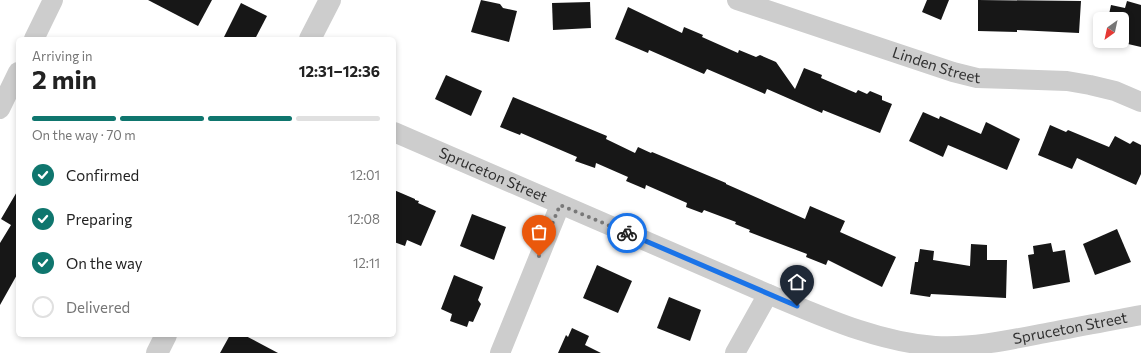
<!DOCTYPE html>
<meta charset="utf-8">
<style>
:root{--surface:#fff;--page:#f6f6f6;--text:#222;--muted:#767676;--line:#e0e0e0;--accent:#0f766e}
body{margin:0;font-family:Commissioner,sans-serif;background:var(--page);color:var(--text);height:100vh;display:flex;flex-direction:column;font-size:15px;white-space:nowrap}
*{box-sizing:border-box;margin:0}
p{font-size:13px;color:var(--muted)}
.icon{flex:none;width:22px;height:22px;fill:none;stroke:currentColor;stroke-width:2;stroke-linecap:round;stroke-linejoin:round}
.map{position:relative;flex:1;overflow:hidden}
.panel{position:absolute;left:16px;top:37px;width:380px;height:300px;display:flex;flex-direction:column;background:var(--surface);border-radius:6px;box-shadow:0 2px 6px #0003}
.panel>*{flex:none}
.needle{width:26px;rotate:213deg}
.controls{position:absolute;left:1093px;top:12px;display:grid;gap:8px}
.controls a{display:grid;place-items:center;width:36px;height:36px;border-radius:6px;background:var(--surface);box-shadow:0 2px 6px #0003;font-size:20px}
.pin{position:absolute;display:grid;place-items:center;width:34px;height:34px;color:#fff;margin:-41px -17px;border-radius:50% 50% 50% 0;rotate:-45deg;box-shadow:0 0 4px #0007}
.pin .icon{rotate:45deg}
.courier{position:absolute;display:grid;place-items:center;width:40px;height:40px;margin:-20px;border:3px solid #1a73e8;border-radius:50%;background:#fff;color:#222;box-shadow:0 1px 5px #0007}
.overview em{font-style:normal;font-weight:700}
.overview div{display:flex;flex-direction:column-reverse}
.overview{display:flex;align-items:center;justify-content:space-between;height:68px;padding:0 16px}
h1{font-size:26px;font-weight:700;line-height:30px}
.bar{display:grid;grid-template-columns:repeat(4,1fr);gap:6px 4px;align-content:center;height:48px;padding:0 16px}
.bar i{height:5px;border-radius:3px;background:var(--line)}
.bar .current{background:var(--accent)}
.bar p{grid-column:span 4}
ol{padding:0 16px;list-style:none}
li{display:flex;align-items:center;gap:12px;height:44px}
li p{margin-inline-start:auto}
li .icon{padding:4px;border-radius:50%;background:var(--accent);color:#fff;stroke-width:4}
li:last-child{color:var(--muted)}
li i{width:22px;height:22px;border:2px solid var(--line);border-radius:50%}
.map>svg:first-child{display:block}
.building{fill:#171717}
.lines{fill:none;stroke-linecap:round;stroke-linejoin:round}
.minor{stroke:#cdcdcd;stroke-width:20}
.tertiary{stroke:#cdcdcd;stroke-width:22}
.done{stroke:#787878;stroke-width:4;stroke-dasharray:0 7.2}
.route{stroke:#1a73e8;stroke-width:5}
.labels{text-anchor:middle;stroke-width:4;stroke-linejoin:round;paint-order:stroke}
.street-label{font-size:15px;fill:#303030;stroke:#fff}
</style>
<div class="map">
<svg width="1141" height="353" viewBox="0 0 1141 353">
<rect width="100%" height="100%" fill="#fff"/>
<g class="building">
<polygon points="148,0 212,0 198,26"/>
<polygon points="481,0 500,4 503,8 517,11 509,42 471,32"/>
<polygon points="927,0 949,0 941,20 922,12"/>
<polygon points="978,0 1081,1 1079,33 1017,30 1017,32 978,31"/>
<polygon points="1127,1 1141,5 1141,47 1115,41 1122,41 1122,19 1108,19 1111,5 1125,8"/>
<polygon points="590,2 591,28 553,30 552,3"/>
<polygon points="241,3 267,16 255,39 223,39"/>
<polygon points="628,7 682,33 684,27 703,35 702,37 738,53 739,50 756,57 760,55 776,62 795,89 804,68 822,75 821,78 856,93 858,90 867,94 870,91 882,96 882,100 892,104 880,133 823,110 822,113 767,89 765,94 707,69 704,74 649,50 648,53 615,39"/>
<polygon points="446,75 482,91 471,116 435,99"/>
<polygon points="513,97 607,136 606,139 635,153 638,147 651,153 652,152 726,183 726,184 805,219 810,206 845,221 840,232 896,257 882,287 828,260 826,265 806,257 807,254 749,232 750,230 735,224 736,222 704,210 702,213 686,207 687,203 646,185 645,189 626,181 628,177 596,163 595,168 575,161 577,157 521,133 520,135 500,127"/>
<polygon points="923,112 939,119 940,116 981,134 986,122 1020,139 1007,170 948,145 943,157 909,141"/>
<polygon points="1050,125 1066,132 1068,130 1109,147 1115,136 1130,144 1133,141 1141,145 1141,174 1136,185 1077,158 1072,169 1038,155"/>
<polygon points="18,190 18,273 0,305 0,243 11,225 1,219"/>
<polygon points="394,190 415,199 415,200 419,201 418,203 436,211 421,246 407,240 405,246 394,242"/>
<polygon points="472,214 506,227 494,260 460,246"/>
<polygon points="1117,229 1131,262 1095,275 1083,244"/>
<polygon points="1051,243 1053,252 1065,250 1070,282 1033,289 1028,255 1034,254 1033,246"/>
<polygon points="971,244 987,245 987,260 1007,260 1006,298 931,294 930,297 910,294 915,262 918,262 920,249 934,251 933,260 970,266"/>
<polygon points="597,265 632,281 618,313 583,298"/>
<polygon points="454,275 483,287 478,300 481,304 473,322 469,321 467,327 450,321 452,314 441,309"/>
<polygon points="669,297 701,310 690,341 657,328"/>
<polygon points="572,328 589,336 585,345 601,353 558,353 566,335 568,337"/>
<polygon points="230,335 244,335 278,353 220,353"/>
</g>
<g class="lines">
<g class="minor">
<path id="s1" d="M737 0 953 72 977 78 1067 81 1090 85 1115 91 1141 102"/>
<polyline points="34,39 53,0"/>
<polyline points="0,109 18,72"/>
<path id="s2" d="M394 132 768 294C821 316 877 342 935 346 971 348 1005 341 1040 334 1074 328 1107 321 1141 315"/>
<polyline points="500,353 560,205"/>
<polyline points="735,353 768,294"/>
</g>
<g class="tertiary">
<polyline points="310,39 330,0"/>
<polyline points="157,353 166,335"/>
</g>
</g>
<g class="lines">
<polyline class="done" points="539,256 560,205 627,233"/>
<polyline class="route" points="627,233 797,306"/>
</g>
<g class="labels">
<g class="street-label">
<text dy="5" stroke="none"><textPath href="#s1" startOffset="210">Linden Street</textPath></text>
<text dy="5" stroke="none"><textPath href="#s2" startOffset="108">Spruceton Street</textPath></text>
<text dy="5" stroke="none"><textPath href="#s2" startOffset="720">Spruceton Street</textPath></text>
</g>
</g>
</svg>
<div class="controls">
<a><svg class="needle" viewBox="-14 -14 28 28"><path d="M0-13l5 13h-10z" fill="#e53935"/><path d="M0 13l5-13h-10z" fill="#767676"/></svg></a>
</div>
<div class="pin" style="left:539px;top:256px;background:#ea580c"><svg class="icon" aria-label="bag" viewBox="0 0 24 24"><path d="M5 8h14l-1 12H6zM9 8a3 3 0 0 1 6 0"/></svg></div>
<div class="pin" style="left:797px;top:306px;background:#1f2937"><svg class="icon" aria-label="home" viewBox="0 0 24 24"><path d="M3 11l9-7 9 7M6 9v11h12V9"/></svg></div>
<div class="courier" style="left:627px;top:233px"><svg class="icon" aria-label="bike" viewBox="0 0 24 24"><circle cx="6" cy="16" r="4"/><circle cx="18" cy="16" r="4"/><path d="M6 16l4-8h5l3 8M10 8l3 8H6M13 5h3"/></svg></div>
<section class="panel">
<div class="overview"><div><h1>2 min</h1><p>Arriving in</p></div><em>12:31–12:36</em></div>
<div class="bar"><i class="current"></i><i class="current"></i><i class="current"></i><i></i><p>On the way · 70 m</p></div>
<ol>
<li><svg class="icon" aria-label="check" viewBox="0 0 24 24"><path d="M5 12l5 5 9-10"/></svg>Confirmed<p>12:01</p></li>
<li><svg class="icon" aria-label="check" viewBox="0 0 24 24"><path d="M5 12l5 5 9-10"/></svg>Preparing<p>12:08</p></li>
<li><svg class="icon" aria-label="check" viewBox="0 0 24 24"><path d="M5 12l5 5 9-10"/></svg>On the way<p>12:11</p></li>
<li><i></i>Delivered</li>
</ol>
</section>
</div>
